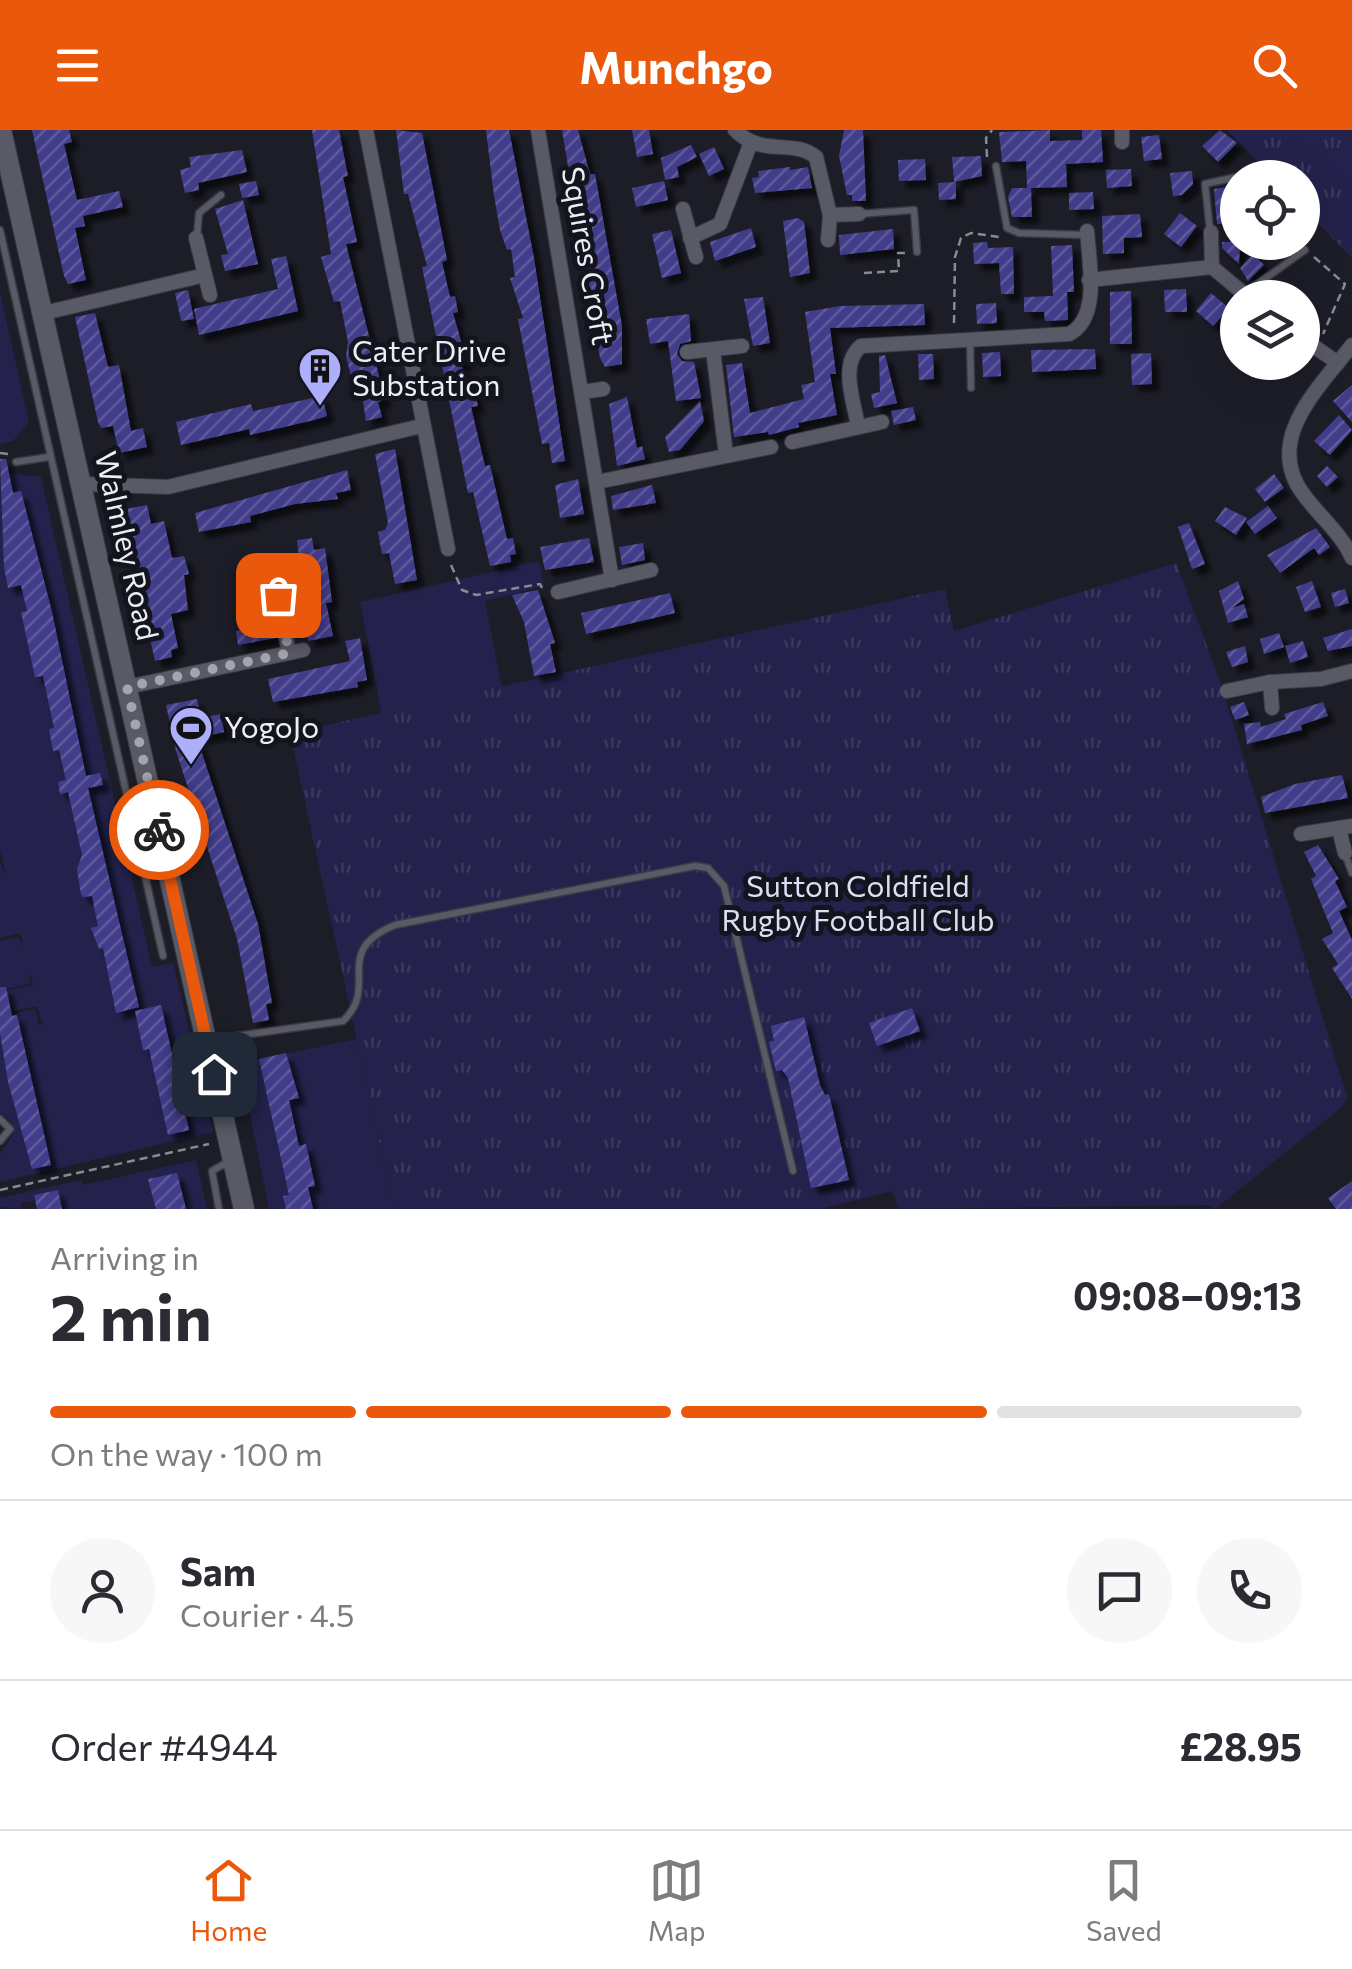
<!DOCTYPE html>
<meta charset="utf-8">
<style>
:root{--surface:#fff;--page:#f7f7f7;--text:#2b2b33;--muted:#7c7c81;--line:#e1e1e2;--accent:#ea580c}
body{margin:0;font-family:Commissioner,sans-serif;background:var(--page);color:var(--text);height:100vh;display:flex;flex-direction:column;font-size:38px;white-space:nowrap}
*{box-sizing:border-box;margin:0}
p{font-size:32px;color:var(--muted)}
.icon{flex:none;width:55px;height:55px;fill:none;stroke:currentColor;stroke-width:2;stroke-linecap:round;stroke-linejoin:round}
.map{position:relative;height:1079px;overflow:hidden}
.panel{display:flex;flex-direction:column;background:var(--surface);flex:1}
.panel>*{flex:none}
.tools{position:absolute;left:1220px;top:30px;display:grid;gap:20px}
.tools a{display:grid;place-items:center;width:100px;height:100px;border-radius:50%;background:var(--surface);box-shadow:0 10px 40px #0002;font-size:50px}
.pin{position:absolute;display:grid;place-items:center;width:85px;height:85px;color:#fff;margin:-42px;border-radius:20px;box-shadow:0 5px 15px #0006}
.courier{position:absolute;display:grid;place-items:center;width:100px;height:100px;margin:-50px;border:8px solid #ea580c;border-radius:50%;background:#fff;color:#222;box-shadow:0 2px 12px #0007}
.summary em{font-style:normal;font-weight:700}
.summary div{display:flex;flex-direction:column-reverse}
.summary{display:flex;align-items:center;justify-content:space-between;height:170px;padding:0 50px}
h1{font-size:65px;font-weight:700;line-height:75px}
.bar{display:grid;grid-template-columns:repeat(4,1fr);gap:15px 10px;align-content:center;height:120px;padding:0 50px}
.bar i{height:12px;border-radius:8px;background:var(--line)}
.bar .selected{background:var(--accent)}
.bar p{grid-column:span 4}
.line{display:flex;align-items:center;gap:25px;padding:0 50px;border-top:2px solid var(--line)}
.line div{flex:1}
.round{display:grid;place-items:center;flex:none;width:105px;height:105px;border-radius:52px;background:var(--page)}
header{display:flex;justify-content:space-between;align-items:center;height:130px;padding:0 50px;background:var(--accent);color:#fff;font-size:45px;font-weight:700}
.menu{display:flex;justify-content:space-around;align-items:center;height:140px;border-top:2px solid var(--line);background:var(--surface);font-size:28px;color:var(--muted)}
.menu a{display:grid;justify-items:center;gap:5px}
.menu .selected{color:var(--accent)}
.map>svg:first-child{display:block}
.green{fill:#24224c;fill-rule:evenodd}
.park{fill:url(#park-tufts)}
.building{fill:url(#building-hatch);filter:url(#shadow)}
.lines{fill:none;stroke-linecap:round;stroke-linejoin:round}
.lane-casing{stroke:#3a3a42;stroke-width:9}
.street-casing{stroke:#3a3a42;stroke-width:16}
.secondary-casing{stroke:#3a3a42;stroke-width:22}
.path{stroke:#898a93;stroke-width:2.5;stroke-dasharray:8 5;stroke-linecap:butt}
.lane{stroke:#595a66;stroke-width:6}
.street{stroke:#595a66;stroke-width:14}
.secondary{stroke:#595a66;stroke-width:20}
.done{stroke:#a4a5ad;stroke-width:10;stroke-dasharray:0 18}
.route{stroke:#ea580c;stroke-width:12}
.labels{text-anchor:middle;stroke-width:10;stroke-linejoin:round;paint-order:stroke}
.street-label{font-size:30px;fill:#edeef5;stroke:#13141d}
.poi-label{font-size:30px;fill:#edeef5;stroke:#13141d;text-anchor:start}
.park-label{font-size:30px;fill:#dcdef4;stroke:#13141d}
</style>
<header><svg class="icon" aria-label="menu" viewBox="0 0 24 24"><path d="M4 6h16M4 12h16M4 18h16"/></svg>Munchgo<svg class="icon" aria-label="search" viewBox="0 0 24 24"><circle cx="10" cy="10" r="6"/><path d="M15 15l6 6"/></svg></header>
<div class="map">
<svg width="1352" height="1079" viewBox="0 0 1352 1079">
<defs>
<pattern id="park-tufts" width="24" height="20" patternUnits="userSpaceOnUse" patternTransform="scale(2.5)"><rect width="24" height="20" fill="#24224c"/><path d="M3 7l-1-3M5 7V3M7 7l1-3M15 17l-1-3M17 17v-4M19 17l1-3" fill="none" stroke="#39385e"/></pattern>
<pattern id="building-hatch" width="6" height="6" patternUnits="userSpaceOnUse" patternTransform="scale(2.5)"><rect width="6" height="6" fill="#433e8a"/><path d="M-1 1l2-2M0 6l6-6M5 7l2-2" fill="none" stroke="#5e5a9b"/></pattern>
<filter id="shadow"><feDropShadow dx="7" dy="7" stdDeviation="2.5" flood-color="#0009"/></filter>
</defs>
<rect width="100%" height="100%" fill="#1c1d27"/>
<g class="green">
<polygon points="0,162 29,292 13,311 0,314"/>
<path d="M9 343 41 347 152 837 173 833 213 1002 0 1052V1024L13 1004 11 991 0 983V887L35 879 39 895 43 894 37 876 0 884V862L33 855 29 841 30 854 0 860V811L18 807 24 818 20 803 0 808V732L6 746 0 719V345ZM42 997 51 1034 33 1039 23 1002Z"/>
<polygon points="539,431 544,456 485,471 502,559 382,586 360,472"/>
<polygon points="357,909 394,1079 269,1079 243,948 251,931"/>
<polygon points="196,1030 207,1079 63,1079 58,1060 34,1065 35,1070 21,1073 22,1079 0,1077 0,1068 81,1050 83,1055"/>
</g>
<g class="park">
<polygon points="1227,0 1352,0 1352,128 1303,78 1302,48 1273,47"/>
<polygon points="1176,433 1220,551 1347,967 1342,977 1215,1079 1207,1075 899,1079 892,1061 820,1079 394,1079 290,603 945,459 954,501"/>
</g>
<g class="building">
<polygon points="32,0 69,0 72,12 64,14 77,70 119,61 123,77 83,86 85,96 75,98 86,150 68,154 64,146"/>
<polygon points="312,0 339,0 346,36 348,46 343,47 357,112 346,114 385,270 378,272 382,287 366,291 360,252 353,254 346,226 348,212 340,171 334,172 321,127 331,124"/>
<polygon points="396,0 422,3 447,130 442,132 450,167 455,166 458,182 453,183 467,232 461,233 467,257 473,256 478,276 471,277 485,336 490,335 507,409 513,408 516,424 510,425 511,432 490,436 473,362 468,363 422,137 427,136 408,64 404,64"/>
<polygon points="486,0 509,0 534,128 565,331 552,333 549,313 542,314 518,189 523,188 510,148 515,147 511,119 507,120 500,100 494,66"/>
<polygon points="562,0 578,0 590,44 595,44 622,196 622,234 605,237 600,228"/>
<polygon points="632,0 649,0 653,24 637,27"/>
<polygon points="844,0 863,0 866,71 852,71 852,65 847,65 839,26"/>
<polygon points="1050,0 1050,11 1082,10 1082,0 1101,0 1103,32 1066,34 1067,57 1031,58 1032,87 1012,87 1008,67 1012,58 1027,58 1026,31 1002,32 999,2"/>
<polygon points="1220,0 1237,13 1218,32 1202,16"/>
<polygon points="1159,5 1162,29 1144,31 1141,7"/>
<polygon points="691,15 697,27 677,37 679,47 665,50 661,28"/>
<polygon points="714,17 724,39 709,46 699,24"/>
<polygon points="242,20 247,42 198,53 199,60 185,63 180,40 191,37 189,27"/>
<polygon points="981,26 982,46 954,52 952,27"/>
<polygon points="925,29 926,50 899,51 898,30"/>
<polygon points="790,37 790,40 808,37 812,58 755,63 752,48 759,47 758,41"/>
<polygon points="1131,39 1132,56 1107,58 1106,40"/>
<polygon points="1192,41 1193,54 1182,65 1173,66 1170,43"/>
<polygon points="256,51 259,65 242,68 239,54"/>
<polygon points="664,51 668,70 636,77 632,58"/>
<polygon points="956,52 956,69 939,70 938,53"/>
<polygon points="1237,56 1233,93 1217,94 1214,59"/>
<polygon points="1093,62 1094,79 1069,80 1069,63"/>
<polygon points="243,70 258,134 225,141 221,125 228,124 215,79"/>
<polygon points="1180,83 1197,96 1181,117 1164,104"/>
<polygon points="1140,84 1142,107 1124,108 1124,123 1103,124 1102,86"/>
<polygon points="798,88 804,92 810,143 790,147 783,91"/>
<polygon points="751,98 756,117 715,131 710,112"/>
<polygon points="893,99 894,119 840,125 839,105"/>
<polygon points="671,100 681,143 662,148 652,104"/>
<polygon points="987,112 988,118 1013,117 1014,164 1001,164 999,133 974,134 973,113"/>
<polygon points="1222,112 1240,112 1239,134 1222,118"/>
<polygon points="1072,115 1074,162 1067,162 1068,190 1045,191 1044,182 1024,182 1024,167 1053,166 1051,116"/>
<polygon points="1253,124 1264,135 1248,151 1240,138"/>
<polygon points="286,126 298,181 199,205 194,179 278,159 271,129"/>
<polygon points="1186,159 1187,182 1165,182 1164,160"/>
<polygon points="188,160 194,189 181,191 175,163"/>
<polygon points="1131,161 1132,214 1110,214 1110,162"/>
<polygon points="1211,163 1229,178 1213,196 1196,181"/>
<polygon points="763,167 770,213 753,216 744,169"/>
<polygon points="996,173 997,193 977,194 976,174"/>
<polygon points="924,174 925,195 830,198 836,244 830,244 837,285 798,293 799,297 769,305 768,302 734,307 726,235 742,233 750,283 804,269 801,255 815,252 805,182 840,176"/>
<polygon points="95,183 108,237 119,235 131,301 143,298 147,317 119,323 113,296 101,298 98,292 75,187"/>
<polygon points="689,184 691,211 680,214 677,224 682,231 694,232 701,268 676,271 668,211 650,214 646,189"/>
<polygon points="1095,219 1096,239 1032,242 1031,220"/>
<polygon points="1000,222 1001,246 983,247 982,223"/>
<polygon points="1151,223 1152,254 1132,255 1131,224"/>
<polygon points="918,224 933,224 934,249 919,250"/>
<polygon points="885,225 897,273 874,278 871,264 880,262 879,226"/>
<polygon points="1352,255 1352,292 1333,271"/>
<polygon points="322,266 327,286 314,290 250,305 249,299 181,315 176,292 251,274 253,281"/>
<polygon points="627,267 637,318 642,316 645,329 617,336 609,274"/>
<polygon points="700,271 704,291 680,320 669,322 665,307"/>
<polygon points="913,277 916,290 894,295 891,281"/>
<polygon points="1339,285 1352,300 1330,325 1314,311"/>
<polygon points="395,319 417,450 395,454 389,423 382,424 378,402 385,400 388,393 375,324"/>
<polygon points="0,329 6,329 13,363 21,361 52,482 86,646 100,643 103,655 88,658 139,877 116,883 103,818 99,819 91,798 98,796 92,766 82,767 80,759 77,739 82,725 68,662 60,664 58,652 66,650 59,620 53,621 49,599 54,598 43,546 35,547 21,482 27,481 21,455 8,458 4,437"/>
<polygon points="1327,336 1338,347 1327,357 1317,346"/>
<polygon points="347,340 351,360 336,363 338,369 295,374 250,386 251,392 199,402 195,383"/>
<polygon points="1274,344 1284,358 1265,372 1255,359"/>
<polygon points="578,349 584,384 560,388 555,355"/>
<polygon points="652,355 656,373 613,380 611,366"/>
<polygon points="147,375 151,394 164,391 172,428 184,426 189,444 184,445 188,480 171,484 178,518 171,520 172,527 155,531 121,380"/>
<polygon points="1268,376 1277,388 1255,404 1246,392"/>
<polygon points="1225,377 1247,388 1236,405 1215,391"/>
<polygon points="1189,393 1205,434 1192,439 1178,397"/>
<polygon points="1316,398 1330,417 1319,425 1314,418 1280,443 1267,425"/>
<polygon points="312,408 314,420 325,418 332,472 326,473 333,506 308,511 297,410"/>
<polygon points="589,408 594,432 545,440 540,417"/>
<polygon points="643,413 645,430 622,435 619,417"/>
<polygon points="1238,451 1244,469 1232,478 1244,474 1248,487 1228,493 1219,461"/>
<polygon points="1312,451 1321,477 1305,482 1296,457"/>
<polygon points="1345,459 1349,473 1335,477 1331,463"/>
<polygon points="538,460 555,513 550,514 556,542 534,546 524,492 512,465"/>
<polygon points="267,462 275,508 238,515 236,501 258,496 251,466"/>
<polygon points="670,463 675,483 586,504 581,483"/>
<polygon points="1352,499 1352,516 1328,521 1323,508"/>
<polygon points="1279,503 1284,517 1264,524 1260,509"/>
<polygon points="360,508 367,550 357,552 358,557 273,572 268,549 350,531 345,511"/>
<polygon points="1303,511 1308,527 1290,533 1285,516"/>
<polygon points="1245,516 1248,532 1232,537 1226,522"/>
<polygon points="197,569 201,588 221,584 224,602 197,608 258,794 272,873 266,874 269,890 253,893 237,809 176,621 166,575"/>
<polygon points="1244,572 1249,585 1235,590 1230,577"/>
<polygon points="1323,572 1328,586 1301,595 1302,600 1247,614 1244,594 1260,592 1261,597 1286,589 1284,584"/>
<polygon points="1342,645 1348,668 1265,683 1261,667 1295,654"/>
<polygon points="1318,715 1339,749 1335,751 1347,777 1339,781 1352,810 1352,869 1332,838 1338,834 1322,809 1333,803 1311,749 1316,746 1304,722"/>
<polygon points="0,857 6,857 12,886 17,885 51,1035 32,1039 8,952 0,903"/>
<polygon points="161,875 189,1000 168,1005 149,919 143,920 135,881"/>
<polygon points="912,878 920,901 877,916 869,893"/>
<polygon points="804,887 820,955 825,965 829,964 849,1050 811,1058 788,948 782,940 776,941 769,912 774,911 771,896"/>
<polygon points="286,923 299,968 289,970 299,1016 306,1014 315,1056 308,1057 313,1079 286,1079 283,1066 289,1065 259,929"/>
<polygon points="177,1043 186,1079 156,1079 148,1049"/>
<polygon points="1352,1051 1352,1079 1336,1079 1328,1068"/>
<polygon points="58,1060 62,1079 37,1079 34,1065"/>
</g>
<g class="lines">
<defs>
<g id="lane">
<polyline points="996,36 1007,98 1019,103 1086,105"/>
<polyline points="859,84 914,80 917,122"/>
<polyline points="0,100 163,826"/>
<polyline points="1210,101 1205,54 1236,47"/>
<polyline points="197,106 199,83 221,65"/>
<polyline points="1245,163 1305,120"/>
<polyline points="970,210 971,258"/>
<polyline points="16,332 49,327"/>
<polyline points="1345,724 1352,743"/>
<path d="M208 910 343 891C381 855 330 822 395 795L695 736 708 738 724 756 793 1041"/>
<polyline points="0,989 10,999 0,1011"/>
<polyline points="219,1079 212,1041 231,1030"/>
</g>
<g id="street">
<polyline points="366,0 448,419"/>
<polyline points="538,0 612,450"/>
<path d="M735 0C762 28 792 8 816 27L830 85 828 110"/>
<polyline points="1122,0 1122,12"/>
<polyline points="683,79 696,127"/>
<polyline points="830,85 859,84"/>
<polyline points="1211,102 1212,137"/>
<polyline points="196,108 210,165"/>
<polyline points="690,108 720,94 750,15"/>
<polyline points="1089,150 1212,137 1249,168"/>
<polyline points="44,183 205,145"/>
<polyline points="1302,208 1338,233"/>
<path d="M1352 215C1319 258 1262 310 1304 365 1319 386 1342 404 1352 428"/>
<polyline points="713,220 726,325"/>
<polyline points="687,222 742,216"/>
<polyline points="582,262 603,259"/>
<path d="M858 296C854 272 839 234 861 216L1069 204C1101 188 1089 132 1087 101"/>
<polyline points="792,312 882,292"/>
<polyline points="597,352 771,317"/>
<polyline points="82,354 168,357 421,296"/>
<polyline points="558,462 651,440"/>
<polyline points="278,465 289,523"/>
<polyline points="1270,552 1321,549 1352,541"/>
<polyline points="127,557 303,520"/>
<polyline points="1227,561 1270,552 1272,578"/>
<polyline points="1339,699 1345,723"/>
<polyline points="1301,704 1352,696"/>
</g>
<polyline id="secondary" points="1,0 244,1079"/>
</defs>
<use href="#lane" class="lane-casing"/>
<use href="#street" class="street-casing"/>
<use href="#secondary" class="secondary-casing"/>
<g class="path">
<polyline points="987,27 986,8 992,0"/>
<polyline points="1314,127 1345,154 1323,204"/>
<polyline points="864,143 899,141 898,123 905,123"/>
<polyline points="954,193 955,127 961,108 971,103 999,107"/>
<polyline points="0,323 9,324"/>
<polyline points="451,435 462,460 476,465 540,454 542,458"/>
<polyline points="0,1060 209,1014"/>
</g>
<use href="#lane" class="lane"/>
<use href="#street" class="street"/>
<use href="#secondary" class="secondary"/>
</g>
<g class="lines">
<polyline class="done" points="159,700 127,557 289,523 278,465"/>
<polyline class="route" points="159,700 214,944"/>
</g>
<defs>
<symbol id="building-pin" viewBox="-11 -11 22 30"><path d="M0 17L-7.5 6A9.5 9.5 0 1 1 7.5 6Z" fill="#adaffb" stroke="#13141d"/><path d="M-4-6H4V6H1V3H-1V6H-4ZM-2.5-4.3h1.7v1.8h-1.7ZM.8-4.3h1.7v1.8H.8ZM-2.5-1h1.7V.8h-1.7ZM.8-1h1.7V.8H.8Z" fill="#111"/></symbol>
<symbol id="stadium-pin" viewBox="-11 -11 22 30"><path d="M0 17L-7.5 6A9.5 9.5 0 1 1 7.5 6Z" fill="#adaffb" stroke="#13141d"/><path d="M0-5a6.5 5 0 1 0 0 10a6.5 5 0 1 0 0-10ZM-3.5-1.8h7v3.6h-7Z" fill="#111"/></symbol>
</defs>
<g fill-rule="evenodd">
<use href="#building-pin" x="295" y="214" width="50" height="68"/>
<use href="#stadium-pin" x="166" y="573" width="50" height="68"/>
</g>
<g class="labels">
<g class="street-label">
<text transform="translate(587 126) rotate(80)" y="10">Squires Croft</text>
<text transform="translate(126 416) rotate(77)" y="10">Walmley Road</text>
</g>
<g class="poi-label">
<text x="352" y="232">Cater Drive<tspan x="352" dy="34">Substation</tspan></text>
<text x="224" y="608">YogoJo</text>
</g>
<g class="park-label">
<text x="858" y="767">Sutton Coldfield<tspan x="858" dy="34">Rugby Football Club</tspan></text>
</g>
</g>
</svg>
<div class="tools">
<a><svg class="icon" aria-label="locate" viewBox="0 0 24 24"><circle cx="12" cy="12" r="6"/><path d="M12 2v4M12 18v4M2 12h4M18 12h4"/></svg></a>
<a><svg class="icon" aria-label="layers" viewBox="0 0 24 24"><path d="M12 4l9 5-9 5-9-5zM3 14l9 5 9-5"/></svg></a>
</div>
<div class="pin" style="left:278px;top:465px;background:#ea580c"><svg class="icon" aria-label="bag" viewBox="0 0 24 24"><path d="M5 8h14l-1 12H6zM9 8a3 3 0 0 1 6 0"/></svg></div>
<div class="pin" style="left:214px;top:944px;background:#1f2937"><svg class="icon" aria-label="home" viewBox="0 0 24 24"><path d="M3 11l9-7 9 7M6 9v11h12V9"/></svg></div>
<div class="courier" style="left:159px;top:700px"><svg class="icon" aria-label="bike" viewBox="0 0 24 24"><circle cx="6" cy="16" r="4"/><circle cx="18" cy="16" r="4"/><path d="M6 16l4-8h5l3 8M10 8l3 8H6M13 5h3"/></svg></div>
</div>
<section class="panel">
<div class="summary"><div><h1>2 min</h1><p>Arriving in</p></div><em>09:08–09:13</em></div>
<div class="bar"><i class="selected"></i><i class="selected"></i><i class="selected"></i><i></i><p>On the way · 100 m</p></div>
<div class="line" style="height:180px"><a class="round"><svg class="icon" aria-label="person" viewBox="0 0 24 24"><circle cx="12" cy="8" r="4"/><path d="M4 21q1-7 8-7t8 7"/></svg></a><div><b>Sam</b><p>Courier · 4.5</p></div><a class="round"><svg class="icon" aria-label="chat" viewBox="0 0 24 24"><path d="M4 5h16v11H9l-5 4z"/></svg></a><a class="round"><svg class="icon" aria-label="phone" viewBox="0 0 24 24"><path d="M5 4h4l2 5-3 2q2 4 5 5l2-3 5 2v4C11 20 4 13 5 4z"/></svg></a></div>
<div class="line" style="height:130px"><div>Order #4944</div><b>£28.95</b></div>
</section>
<nav class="menu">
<a class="selected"><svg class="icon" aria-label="home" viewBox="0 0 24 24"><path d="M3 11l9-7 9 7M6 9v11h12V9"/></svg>Home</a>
<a><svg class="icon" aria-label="map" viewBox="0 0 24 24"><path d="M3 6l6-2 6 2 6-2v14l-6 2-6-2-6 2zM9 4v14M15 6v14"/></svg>Map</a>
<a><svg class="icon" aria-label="saved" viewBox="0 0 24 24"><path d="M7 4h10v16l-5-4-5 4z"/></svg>Saved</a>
</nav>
